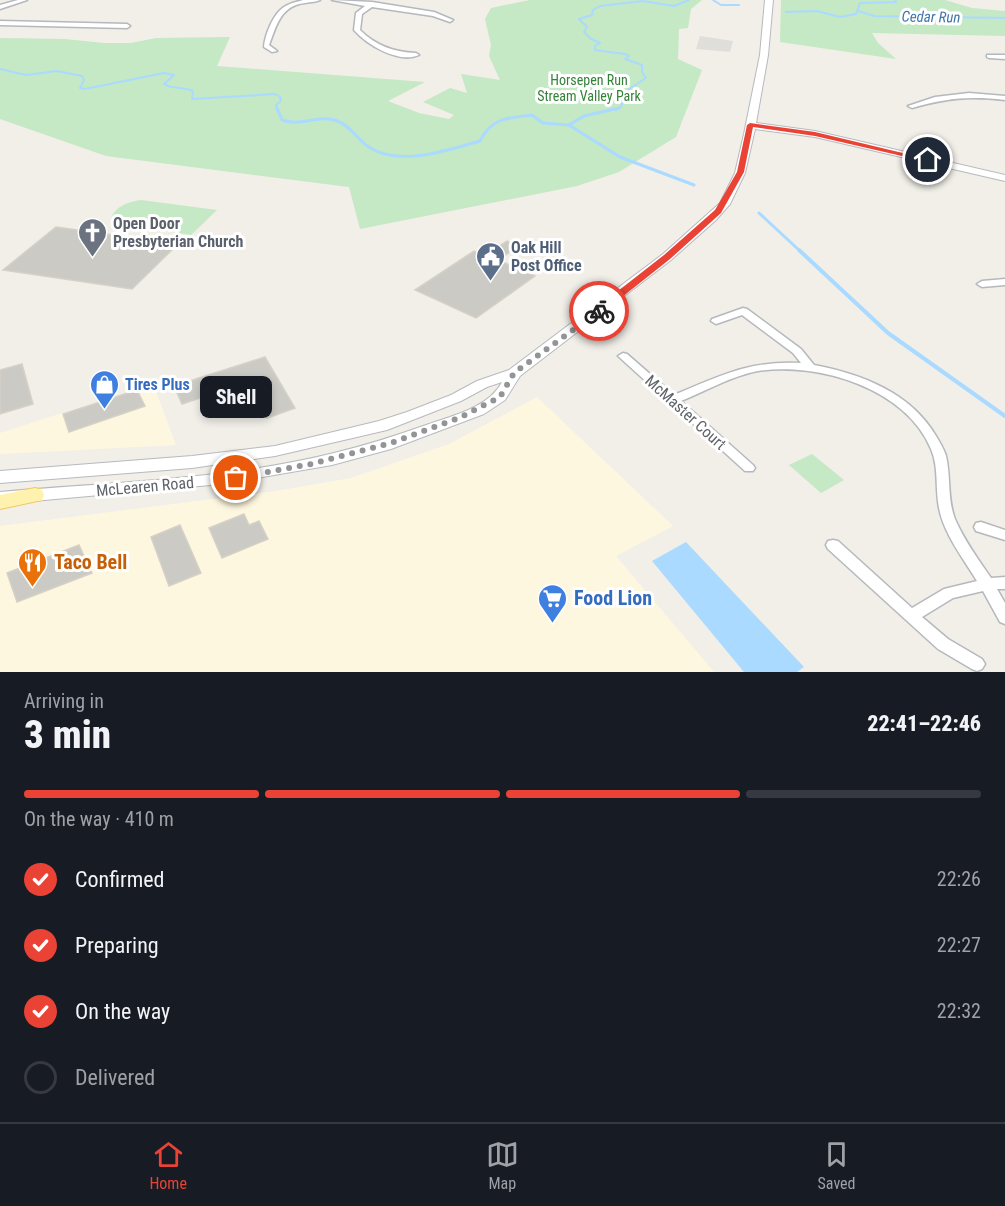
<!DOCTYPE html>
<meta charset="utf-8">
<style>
:root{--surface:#171b24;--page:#20242c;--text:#f1f3f6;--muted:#9ea1a6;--line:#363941;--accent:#ea4335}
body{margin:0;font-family:"Roboto Condensed",sans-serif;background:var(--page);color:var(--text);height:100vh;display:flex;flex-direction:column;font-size:22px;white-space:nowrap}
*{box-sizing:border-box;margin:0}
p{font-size:20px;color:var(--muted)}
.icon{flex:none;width:33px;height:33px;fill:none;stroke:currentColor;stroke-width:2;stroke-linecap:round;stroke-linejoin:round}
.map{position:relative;height:672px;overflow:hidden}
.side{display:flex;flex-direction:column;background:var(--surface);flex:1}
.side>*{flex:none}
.pin{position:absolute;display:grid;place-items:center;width:51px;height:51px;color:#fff;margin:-26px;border:3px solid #fff;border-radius:50%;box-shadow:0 2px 6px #0007}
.courier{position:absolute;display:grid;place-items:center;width:60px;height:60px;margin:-30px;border:4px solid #ea4335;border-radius:50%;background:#fff;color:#222;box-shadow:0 2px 8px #0007}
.bubble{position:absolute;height:42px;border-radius:9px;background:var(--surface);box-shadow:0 3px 9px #0003;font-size:20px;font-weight:800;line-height:42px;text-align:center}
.head em{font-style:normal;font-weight:800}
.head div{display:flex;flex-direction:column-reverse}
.head{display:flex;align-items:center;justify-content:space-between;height:102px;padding:0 24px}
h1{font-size:39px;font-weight:800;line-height:45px}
.bar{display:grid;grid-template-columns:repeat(4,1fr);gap:9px 6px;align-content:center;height:72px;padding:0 24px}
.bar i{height:8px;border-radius:4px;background:var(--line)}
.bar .on{background:var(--accent)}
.bar p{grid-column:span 4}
ol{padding:0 24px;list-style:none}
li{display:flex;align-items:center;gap:18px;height:66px}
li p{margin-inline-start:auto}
li .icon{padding:6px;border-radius:50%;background:var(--accent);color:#fff;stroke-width:4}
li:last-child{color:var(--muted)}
li i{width:33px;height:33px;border:3px solid var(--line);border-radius:50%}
.tab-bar{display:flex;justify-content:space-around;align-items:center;height:84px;border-top:2px solid var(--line);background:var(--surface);font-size:16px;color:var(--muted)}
.tab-bar a{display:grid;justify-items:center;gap:3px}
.tab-bar .on{color:var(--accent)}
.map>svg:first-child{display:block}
.commercial{fill:#fef7e0}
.industrial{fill:#e0deda}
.green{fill:#c5e8c5}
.water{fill:#aadaff}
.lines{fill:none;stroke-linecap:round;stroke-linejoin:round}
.stream-far2{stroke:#aadaff;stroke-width:2}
.stream-far1{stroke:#aadaff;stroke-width:3}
.stream{stroke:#aadaff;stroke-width:4}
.building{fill:#cccac5;stroke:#d6d1c6;stroke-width:1.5}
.street-casing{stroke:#b5b8bc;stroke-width:3}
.secondary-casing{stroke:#b6babf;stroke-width:2}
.primary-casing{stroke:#f2c960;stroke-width:2}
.street{fill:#fff;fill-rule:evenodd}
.secondary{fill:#fff;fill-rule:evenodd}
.primary{fill:#fff2af;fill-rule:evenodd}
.route{fill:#ea4335}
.done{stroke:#929495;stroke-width:6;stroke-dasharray:0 10.8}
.labels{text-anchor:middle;stroke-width:6;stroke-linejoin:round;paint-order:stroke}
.far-park-label{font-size:14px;fill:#348238;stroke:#fff}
.far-water-label{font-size:15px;font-style:italic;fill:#4174aa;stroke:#fff}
.worship-label{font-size:16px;font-weight:bold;fill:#5b616d;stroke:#fff;text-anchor:start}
.service-label{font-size:16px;font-weight:bold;fill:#4e5e75;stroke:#fff;text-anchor:start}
.shop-label{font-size:16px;font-weight:bold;fill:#366cbe;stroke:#fff;text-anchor:start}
.street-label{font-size:16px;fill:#5f6368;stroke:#fff}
.near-food-label{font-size:20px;font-weight:bold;fill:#c56008;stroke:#fff;text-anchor:start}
.near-shop-label{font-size:20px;font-weight:bold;fill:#366cbe;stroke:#fff;text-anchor:start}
</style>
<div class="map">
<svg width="1005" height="672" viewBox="0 0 1005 672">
<rect width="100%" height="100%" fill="#f1efe8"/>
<g class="commercial">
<polygon points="153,384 176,445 0,454 0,433"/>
<polygon points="537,397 673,526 616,556 714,672 0,672 0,526 276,491 351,478 449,444"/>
</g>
<polygon class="industrial" points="700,36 733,41 730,52 696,49"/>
<g class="green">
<polygon points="530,0 702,0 691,9 688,28 679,29 678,59 702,70 676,137 619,172 577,186 360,229 349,187 106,156 0,119 0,38 65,39 104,43 131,43 156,38 230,37 217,66 425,82 388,101 419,113 449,119 454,115 423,102 450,88 467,93 461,74 500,80 489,56 491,45 485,19 491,8"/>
<polygon points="781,0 945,0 972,8 1005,11 1005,36 872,33 878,43 896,59 780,42"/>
<path d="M141 200 217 210 191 235 115 223 111 219C115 206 128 202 141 200Z"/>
<polygon points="812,454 844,480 821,493 789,465"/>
</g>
<polygon class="water" points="686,542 804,667 797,672 744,672 652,561"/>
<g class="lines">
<g class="stream-far2">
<polyline points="713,0 721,5 739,5"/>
<polyline points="858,11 874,16 1005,18"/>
<polyline points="786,12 817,11 840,17 856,14 860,3 896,2 895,0"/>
<path d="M0 69 26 75 57 71 82 76 84 80 80 88 85 89 164 73 174 75 164 84C173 90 184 86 193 91L192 99 275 94 280 97 281 101 276 105 277 110"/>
<polyline points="616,110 621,107 626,91 646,78 642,72 642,65 625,59 629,56 625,54 595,50 595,46 600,43 591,39 584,32 587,27 579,19 592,15 593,10 600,6 643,1 674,6 689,0"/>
</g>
<g class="stream-far1">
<path d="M277 108 282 120C301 127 319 114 337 121 352 126 358 142 372 149 404 166 448 150 480 141 492 117 508 118 532 115L543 123 569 125 584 116 619 108"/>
<polyline points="569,125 620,157 694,185"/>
<polyline points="759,213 800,251"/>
</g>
<polyline class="stream" points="799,250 888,333 1005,416"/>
</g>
<g class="building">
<polygon points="56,227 178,244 132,289 3,270"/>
<polygon points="507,241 519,246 498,260 535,276 476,318 415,290 474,251 484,256"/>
<polygon points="265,357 295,408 267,418 249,388 236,386 182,404 174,386"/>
<polygon points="22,364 33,404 0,414 0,370"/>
<polygon points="137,390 145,406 69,432 63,414"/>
<polygon points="244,514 249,525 259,521 268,539 222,558 209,528"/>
<polygon points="180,525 201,573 169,586 151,537"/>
<polygon points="79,545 92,573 17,602 7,573"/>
</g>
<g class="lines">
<defs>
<g id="street">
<polygon points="18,0 27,0 0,9 0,5"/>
<path d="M303 0H320C313 3 304 2 296 5 279 11 275 30 269 45L277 51 272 52 264 47C265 35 273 14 284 7 290 3 297 2 303 0Z"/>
<path d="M332 0 372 2 434 12 453 20 450 22 433 16 372 7 362 14 360 30C376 46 394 52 416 53L419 55C399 64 367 45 354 30L356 13 365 6Z"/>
<polygon points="0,21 127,24 130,26 127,28 0,25"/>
<polygon points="987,55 1005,55 1005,59 989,58 987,57"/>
<path d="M969 93 1005 96V100C969 96 947 98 912 108L908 106 935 97Z"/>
<polygon points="1005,279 1005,285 982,287 977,284 982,281"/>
<path d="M743 308 747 309 801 349 814 365C861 374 910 392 936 436 940 443 944 449 946 456 951 477 947 499 955 519 964 540 978 559 991 578L1005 577V589H997L1005 603V624L1000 622 983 591 953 598 922 617 948 639 982 659 985 664 982 669 977 671 972 669 938 649 828 549 826 545 828 541 833 540 838 541 912 608 944 589 977 581C963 558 944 534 939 508 935 488 939 467 931 449 906 388 818 362 758 371 731 376 706 391 681 401L753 465 755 468 753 471H745L618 356 623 353 627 354 674 395C720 376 750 360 801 363L793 353 742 315 716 324 711 321 712 319Z"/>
<polygon points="981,522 1005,530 1005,540 976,531 974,527 976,523"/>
</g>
<path id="secondary" d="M765 0H773L768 55 756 123 815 131 1005 175V181L815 137 755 129 745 173 730 204 716 220 671 260 520 376 505 400 484 414 391 449 332 465 222 484 0 504V492C111 482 225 480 334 453 367 445 398 435 429 424 455 415 489 407 502 382L487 387 461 401 387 430 275 456 192 468 0 483V471L192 456 275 446 379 421 407 412 451 395 477 381 509 370 663 254 720 203 735 173 744 134 760 55Z"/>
<polygon id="primary" points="35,488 42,490 44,495 42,500 0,509 0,495"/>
</defs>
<use href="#street" class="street-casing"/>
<use href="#secondary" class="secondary-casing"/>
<use href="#primary" class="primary-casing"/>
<use href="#street" class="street"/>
<use href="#secondary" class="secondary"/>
<use href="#primary" class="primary"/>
</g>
<polygon class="route" points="750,123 815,132 932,160 928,162 815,136 753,127 744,172 721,213 670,259 602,313 595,313 595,309 664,255 715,210 737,172 747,125"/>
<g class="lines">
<polyline class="done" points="236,478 311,464 391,443 459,418 500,397 514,373 599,311"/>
</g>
<defs>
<symbol id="church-pin" viewBox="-11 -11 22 30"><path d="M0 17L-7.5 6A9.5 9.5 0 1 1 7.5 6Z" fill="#6b7280" stroke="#fff"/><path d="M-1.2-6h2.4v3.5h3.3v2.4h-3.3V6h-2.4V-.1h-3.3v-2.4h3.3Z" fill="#fff"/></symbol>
<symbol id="civic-pin" viewBox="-11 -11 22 30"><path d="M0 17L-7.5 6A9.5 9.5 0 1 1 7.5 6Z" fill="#5c6f8a" stroke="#fff"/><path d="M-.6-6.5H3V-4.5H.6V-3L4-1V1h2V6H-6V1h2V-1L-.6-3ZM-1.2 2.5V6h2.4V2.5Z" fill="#fff"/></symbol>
<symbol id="shop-pin" viewBox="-11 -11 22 30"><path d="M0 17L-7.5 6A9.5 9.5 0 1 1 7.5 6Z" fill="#3f7fe0" stroke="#fff"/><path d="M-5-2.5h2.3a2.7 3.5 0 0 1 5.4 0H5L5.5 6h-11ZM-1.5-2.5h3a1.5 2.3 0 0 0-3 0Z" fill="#fff"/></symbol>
<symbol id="restaurant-pin" viewBox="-11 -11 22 30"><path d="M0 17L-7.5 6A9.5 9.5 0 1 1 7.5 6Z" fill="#e8710a" stroke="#fff"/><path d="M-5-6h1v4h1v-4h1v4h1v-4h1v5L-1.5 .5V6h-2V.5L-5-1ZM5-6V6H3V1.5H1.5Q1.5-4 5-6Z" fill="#fff"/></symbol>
<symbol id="supermarket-pin" viewBox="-11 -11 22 30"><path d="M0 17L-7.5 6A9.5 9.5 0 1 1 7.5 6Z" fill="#3f7fe0" stroke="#fff"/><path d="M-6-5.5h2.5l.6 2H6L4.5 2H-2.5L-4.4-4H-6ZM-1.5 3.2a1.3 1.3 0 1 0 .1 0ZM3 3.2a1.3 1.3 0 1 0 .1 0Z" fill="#fff"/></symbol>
</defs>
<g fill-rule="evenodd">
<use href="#church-pin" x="76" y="216" width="33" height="45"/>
<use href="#civic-pin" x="474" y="240" width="33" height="45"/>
<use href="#shop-pin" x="88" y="368" width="33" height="45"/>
<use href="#restaurant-pin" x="16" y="546" width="33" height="45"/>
<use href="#supermarket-pin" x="536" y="582" width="33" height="45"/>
</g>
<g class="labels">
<g class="far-park-label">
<text x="589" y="85">Horsepen Run<tspan x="589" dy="16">Stream Valley Park</tspan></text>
</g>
<g class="far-water-label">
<text transform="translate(931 17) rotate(1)" y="5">Cedar Run</text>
</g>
<g class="worship-label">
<text x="113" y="229">Open Door<tspan x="113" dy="18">Presbyterian Church</tspan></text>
</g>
<g class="service-label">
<text x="511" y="253">Oak Hill<tspan x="511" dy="18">Post Office</tspan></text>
</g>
<g class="shop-label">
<text x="125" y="390">Tires Plus</text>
</g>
<g class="street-label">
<text transform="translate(686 412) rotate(42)" y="6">McMaster Court</text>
<text transform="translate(145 486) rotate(-5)" y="6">McLearen Road</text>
</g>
<g class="near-food-label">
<text x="54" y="569">Taco Bell</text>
</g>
<g class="near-shop-label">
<text x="574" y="605">Food Lion</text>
</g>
</g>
</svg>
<div class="pin" style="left:236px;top:478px;background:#ea580c"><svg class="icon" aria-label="bag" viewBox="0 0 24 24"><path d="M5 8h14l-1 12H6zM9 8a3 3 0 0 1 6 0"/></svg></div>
<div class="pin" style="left:928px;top:160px;background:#1f2937"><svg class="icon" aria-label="home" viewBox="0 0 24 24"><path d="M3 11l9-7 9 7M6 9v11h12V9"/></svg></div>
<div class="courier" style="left:599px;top:311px"><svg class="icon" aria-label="bike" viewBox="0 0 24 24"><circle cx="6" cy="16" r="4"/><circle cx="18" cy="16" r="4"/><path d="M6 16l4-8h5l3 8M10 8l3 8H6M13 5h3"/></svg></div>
<div class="bubble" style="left:200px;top:376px;width:72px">Shell</div>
</div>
<section class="side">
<div class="head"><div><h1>3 min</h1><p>Arriving in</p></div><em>22:41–22:46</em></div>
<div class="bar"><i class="on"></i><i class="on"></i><i class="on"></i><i></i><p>On the way · 410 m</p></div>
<ol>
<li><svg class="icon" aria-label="check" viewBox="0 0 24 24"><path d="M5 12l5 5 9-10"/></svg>Confirmed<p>22:26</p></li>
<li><svg class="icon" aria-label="check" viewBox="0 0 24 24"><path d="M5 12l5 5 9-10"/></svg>Preparing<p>22:27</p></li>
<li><svg class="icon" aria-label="check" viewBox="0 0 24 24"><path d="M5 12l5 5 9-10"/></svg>On the way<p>22:32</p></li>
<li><i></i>Delivered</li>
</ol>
</section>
<nav class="tab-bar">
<a class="on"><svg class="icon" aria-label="home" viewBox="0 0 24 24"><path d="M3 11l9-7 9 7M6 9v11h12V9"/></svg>Home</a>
<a><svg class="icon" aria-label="map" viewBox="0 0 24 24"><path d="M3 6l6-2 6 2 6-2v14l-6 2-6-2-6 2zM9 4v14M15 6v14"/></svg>Map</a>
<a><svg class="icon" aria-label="saved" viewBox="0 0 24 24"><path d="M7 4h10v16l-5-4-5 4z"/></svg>Saved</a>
</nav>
